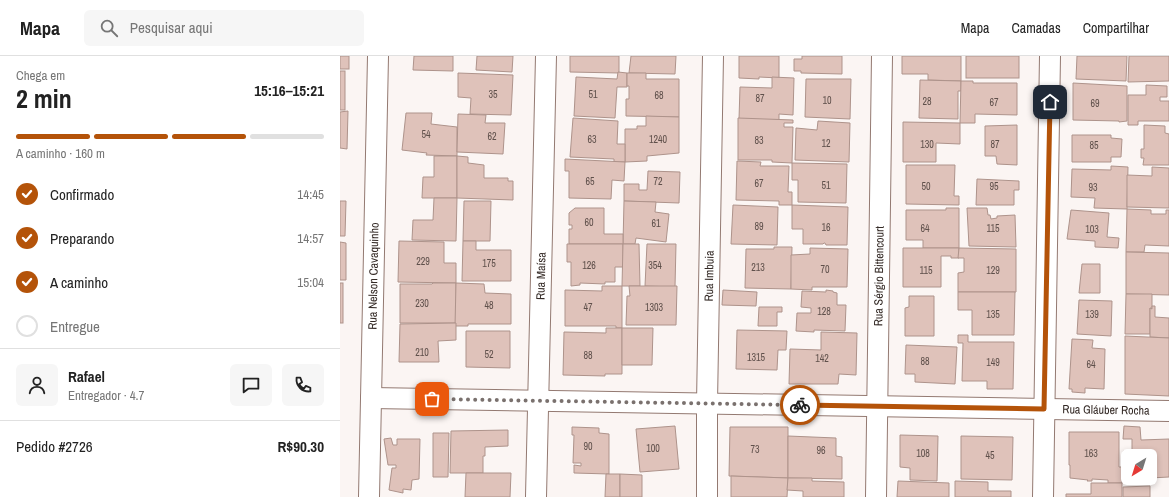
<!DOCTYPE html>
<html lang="pt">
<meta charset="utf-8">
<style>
:root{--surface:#fff;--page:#f6f6f6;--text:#222;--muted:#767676;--line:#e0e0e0;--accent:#b45309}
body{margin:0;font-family:"Archivo Narrow",sans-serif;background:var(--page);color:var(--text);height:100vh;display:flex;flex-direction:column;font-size:15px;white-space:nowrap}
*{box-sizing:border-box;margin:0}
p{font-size:13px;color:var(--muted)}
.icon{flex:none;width:22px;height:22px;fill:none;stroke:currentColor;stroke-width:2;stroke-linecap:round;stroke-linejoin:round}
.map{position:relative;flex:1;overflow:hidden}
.drawer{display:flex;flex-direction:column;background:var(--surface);width:340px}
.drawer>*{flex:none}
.needle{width:26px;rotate:218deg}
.controls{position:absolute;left:781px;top:393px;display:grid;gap:8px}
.controls a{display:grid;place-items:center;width:36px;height:36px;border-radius:6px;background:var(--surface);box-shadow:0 2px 6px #0003;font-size:20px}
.pin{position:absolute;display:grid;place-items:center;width:34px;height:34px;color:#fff;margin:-17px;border-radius:8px;box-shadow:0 2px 6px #0006}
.courier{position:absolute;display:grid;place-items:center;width:40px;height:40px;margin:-20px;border:3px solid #b45309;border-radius:50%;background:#fff;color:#222;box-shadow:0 1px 5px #0007}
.headline em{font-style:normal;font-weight:700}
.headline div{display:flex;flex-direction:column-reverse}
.headline{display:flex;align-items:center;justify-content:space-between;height:68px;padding:0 16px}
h1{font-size:26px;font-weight:700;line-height:30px}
.bar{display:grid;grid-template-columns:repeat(4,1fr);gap:6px 4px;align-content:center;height:48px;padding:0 16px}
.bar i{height:5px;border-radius:3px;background:var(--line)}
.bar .selected{background:var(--accent)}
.bar p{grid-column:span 4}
.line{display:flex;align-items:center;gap:10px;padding:0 16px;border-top:1px solid var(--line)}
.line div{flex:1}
.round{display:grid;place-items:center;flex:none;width:42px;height:42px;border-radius:6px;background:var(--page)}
ol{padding:0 16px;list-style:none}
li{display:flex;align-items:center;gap:12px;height:44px}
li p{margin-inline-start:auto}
li .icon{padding:4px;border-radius:50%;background:var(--accent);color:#fff;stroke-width:4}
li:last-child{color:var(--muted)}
li i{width:22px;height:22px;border:2px solid var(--line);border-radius:50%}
header{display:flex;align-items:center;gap:24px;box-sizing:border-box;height:56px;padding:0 20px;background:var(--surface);border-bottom:1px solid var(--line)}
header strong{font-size:19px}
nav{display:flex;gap:22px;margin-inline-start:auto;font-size:14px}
.search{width:280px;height:36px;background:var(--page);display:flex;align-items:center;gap:10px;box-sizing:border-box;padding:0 14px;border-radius:6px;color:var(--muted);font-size:15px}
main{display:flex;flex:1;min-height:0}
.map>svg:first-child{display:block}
.building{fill:#dfc2ba;stroke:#ae938b}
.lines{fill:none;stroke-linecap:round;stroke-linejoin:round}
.street-casing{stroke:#937971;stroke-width:22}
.street{stroke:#fff;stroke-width:20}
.done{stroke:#7a716e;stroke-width:4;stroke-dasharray:0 7.2}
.route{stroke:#b45309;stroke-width:5}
.labels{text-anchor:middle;stroke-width:3.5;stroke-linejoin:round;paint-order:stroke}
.number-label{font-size:10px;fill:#5f504b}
.street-label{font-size:12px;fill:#342a26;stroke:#fff}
</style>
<header>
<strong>Mapa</strong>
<div class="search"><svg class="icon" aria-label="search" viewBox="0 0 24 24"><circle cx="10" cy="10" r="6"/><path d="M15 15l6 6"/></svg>Pesquisar aqui</div>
<nav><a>Mapa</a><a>Camadas</a><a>Compartilhar</a></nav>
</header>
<main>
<section class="drawer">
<div class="headline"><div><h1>2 min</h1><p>Chega em</p></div><em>15:16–15:21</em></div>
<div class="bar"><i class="selected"></i><i class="selected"></i><i class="selected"></i><i></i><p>A caminho · 160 m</p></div>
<ol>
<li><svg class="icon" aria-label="check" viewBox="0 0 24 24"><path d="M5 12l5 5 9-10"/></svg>Confirmado<p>14:45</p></li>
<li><svg class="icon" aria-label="check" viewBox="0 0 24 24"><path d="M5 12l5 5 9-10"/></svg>Preparando<p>14:57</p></li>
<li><svg class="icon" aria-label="check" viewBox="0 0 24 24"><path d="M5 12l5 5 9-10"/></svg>A caminho<p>15:04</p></li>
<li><i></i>Entregue</li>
</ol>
<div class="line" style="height:72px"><a class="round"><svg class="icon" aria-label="person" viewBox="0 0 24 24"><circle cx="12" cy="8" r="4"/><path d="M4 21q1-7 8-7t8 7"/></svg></a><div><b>Rafael</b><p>Entregador · 4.7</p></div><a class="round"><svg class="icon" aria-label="chat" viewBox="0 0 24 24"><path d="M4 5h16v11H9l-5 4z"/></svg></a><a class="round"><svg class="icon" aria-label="phone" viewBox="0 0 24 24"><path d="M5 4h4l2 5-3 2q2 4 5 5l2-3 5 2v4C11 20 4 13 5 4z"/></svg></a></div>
<div class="line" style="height:52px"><div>Pedido #2726</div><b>R$90.30</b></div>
</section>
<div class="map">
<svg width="829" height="441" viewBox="0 0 829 441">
<rect width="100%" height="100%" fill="#fbf5f3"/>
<g class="building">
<rect x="0" y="0" width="9" height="13"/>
<polygon points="74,0 113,0 113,15 73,14"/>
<polygon points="137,0 173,0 172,16 136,14"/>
<polygon points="230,0 279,0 279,17 230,16"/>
<polygon points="291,0 336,0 335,18 289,17"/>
<polygon points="399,0 439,0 439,22 419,21 419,23 399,22"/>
<polygon points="462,0 502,0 502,18 461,17 461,15 454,15 454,3 462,3"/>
<polygon points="562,0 621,0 621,25 588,24 588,18 562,18"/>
<rect x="626" y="0" width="53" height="22"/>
<polygon points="737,0 787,0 786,25 736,23"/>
<polygon points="789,0 829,0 829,25 788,26"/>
<rect x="0" y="15" width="5" height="39"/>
<polygon points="278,16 287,17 287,31 277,31 275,62 234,60 236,21 277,23"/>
<polygon points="118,17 173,19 171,59 130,58 131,42 118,41"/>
<polygon points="287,17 306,17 306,23 339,23 339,61 286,60 286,43 289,43 289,30 287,30"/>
<polygon points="432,21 454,22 453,59 439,58 439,64 399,63 400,31 432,32"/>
<polygon points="466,23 511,23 510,63 465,61"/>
<polygon points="580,24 621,25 621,35 618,35 618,63 579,62"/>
<polygon points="621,25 633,25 633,27 677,27 677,59 635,58 635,67 620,67"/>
<polygon points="733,27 787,30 787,65 779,66 779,65 733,64"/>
<polygon points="806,29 827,30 827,41 820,41 820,45 829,45 829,65 798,65 798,69 788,69 788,39 806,39"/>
<polygon points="8,55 7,93 0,92 0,56"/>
<polygon points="66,57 92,57 91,68 117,71 117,100 86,99 87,97 62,94"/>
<polygon points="118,58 146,59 145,67 165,67 163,98 117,96"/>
<polygon points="306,60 339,61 339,97 307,100 307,105 285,106 285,73 297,73 297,70 306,70"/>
<polygon points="233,62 278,65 277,88 285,88 285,106 274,106 274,103 230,101"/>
<polygon points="398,62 453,64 453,67 444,67 444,71 453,71 452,107 432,106 432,104 398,104"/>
<polygon points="478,65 510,67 509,106 455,104 456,72 477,74"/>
<polygon points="563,66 620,67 620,88 596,87 596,106 563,106"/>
<polygon points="677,69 677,109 657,108 656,100 645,100 645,70"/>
<polygon points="804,69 825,70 825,77 829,78 829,109 803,109 804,102 801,102 801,93 804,93"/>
<polygon points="732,79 771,79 771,82 782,83 781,101 771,101 771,106 732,106"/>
<polygon points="94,100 117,100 117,142 82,142 83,121 94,121"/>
<polygon points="117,100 128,101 128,107 144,109 144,122 168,122 168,125 173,125 173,144 117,142"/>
<polygon points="225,103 285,106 284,125 272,124 271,143 229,142 229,115 225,115"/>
<polygon points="397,105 421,106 420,110 449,110 448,136 452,136 452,149 439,149 439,145 396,144"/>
<polygon points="452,107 507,108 506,147 458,146 458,124 452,124"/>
<polygon points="566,109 615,109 614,140 619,140 619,149 566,148"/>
<polygon points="771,110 788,111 787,153 754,152 755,142 731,141 732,113 771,114"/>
<polygon points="812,111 829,112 829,152 787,151 787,119 812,120"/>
<polygon points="308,115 340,116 339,147 284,145 284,128 299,128 299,134 307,134"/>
<polygon points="637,123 679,125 679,134 674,134 674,149 636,149"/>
<polygon points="94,142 117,142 116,185 72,184 73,164 93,164"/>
<polygon points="0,145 6,145 5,180 0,180"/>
<polygon points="124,145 151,145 150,185 123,185"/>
<polygon points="284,145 316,146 315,156 329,158 326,186 296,182 295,188 283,188"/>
<polygon points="393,149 438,151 437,189 391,188"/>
<polygon points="452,149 508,151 507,189 486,189 485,187 484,187 483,188 463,188 463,173 452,173"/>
<polygon points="235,152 264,152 264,178 283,178 283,188 229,188 229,173 232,173 232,169 229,169 229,157"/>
<polygon points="606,152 619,152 619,192 583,192 583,184 566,184 566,154 606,154"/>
<polygon points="627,152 647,152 648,159 650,159 651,163 657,162 657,160 675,159 676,191 629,190"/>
<polygon points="787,153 811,154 811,158 826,158 826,154 829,154 829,190 805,189 804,196 786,196"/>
<polygon points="731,154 769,157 767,181 779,182 778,192 755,191 755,185 727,183"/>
<polygon points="59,185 104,186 104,207 116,207 116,227 58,226"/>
<polygon points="123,185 136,185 136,194 171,194 171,225 122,225"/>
<polygon points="0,186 6,187 6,224 0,224"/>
<polygon points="227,188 283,188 283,211 275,211 275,226 265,226 265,228 240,227 240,229 231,230 231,206 227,206"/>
<polygon points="283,188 299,188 300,230 282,230"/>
<polygon points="307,188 336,188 335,231 305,230"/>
<polygon points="434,191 452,191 451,233 405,232 406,193 434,193"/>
<polygon points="470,192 508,193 507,231 472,231 472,234 451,233 451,199 470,198"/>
<polygon points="563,192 619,192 619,202 611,202 611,200 601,200 601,231 563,231"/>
<polygon points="619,192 676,193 676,236 618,236 618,217 624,216 624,202 618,202"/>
<polygon points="786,196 829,197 829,239 786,238"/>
<polygon points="742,208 760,208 760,237 739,237"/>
<rect x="0" y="227" width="3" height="40"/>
<polygon points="93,227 116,227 116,267 60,267 60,228 92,228"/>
<polygon points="116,227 144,228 145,237 171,238 171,268 128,268 128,270 115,270"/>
<polygon points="262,230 282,230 282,272 276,272 276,270 225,270 225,234 262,235"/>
<polygon points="289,230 337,230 336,269 286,269 287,240 290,240"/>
<polygon points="383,234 417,236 416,250 382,249"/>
<polygon points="486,234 493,235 493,236 497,237 497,249 506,249 505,275 474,274 474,276 456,275 457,257 471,257 471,252 461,251 462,235 486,236"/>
<polygon points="618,236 675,236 674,279 632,279 632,254 618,254"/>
<polygon points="786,238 812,238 812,253 810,252 810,278 785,278"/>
<polygon points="569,240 594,240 594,280 565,280 565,252 569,251"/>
<polygon points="739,244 772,245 771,280 737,278"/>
<polygon points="812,250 815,250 815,261 829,262 829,282 810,281 810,252 812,253"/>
<polygon points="419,251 442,251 442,256 437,256 437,270 418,270"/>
<polygon points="116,267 116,284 98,285 99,306 59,306 60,268"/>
<polygon points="266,272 282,272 282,318 265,318 265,320 223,319 224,276 266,277"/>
<polygon points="282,272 313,272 312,309 282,309"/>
<polygon points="397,274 447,275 446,294 438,294 437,314 396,313"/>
<polygon points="126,275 170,275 170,312 126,311"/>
<polygon points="481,276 517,277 516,319 499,318 498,328 449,328 450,293 481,294"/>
<polygon points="618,279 628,279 628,286 674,286 673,333 647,333 647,325 622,325 623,287 618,287"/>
<polygon points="785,280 829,282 829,340 785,338"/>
<polygon points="732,283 753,284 752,292 765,293 764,333 745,332 745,337 732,336 732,333 729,333"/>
<polygon points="566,289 617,291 615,328 575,326 575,318 565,318"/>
<polygon points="335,370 339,413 300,416 296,373"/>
<polygon points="784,370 800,371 801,384 829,383 829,421 810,422 810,400 788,400 788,422 802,422 799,423 799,427 782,427 783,395 792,394 792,383 783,383"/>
<polygon points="232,371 259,372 259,377 269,378 269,418 234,417 234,409 241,410 241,407 233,407 234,379 232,379"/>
<polygon points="390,371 448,371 448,422 389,420"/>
<polygon points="168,374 168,390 145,391 145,400 143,400 143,417 110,417 111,375"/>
<polygon points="729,376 779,376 779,411 783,411 782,427 768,427 768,424 752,423 752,425 747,425 748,424 730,422 730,409 729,409"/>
<polygon points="93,377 109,377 108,421 93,421"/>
<polygon points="560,379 598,380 597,425 570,424 570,412 560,411"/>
<polygon points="448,380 496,382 496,400 502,401 502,423 448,422"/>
<polygon points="621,380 673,381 672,424 621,423"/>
<polygon points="51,382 53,389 57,389 57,383 80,383 79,423 72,424 71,434 63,433 63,437 49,434 52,412 56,412 56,409 48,409 44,383"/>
<polygon points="126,417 171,417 170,441 125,441"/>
<polygon points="266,418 280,418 280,441 265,441"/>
<polygon points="280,418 302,419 302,441 280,441"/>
<polygon points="391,420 448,422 447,441 391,441"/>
<polygon points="448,422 472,422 472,425 504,426 504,441 463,441 463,435 447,434"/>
<polygon points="558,425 609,427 609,441 557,441"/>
<polygon points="615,425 648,426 648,435 671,435 671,441 615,441"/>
<polygon points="751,427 782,427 782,441 726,441 726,438 751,438"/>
<polygon points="810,430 810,441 783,441 783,431"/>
</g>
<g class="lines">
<defs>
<g id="street">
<path id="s1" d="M31 342 829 355"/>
<path id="s2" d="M29 441 38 0"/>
<path id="s3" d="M196 441 206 0"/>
<path id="s4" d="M367 441V347L373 0"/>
<path id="s5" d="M536 441 542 0"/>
<polyline points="703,441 710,0"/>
</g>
</defs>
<use href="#street" class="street-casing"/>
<use href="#street" class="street"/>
</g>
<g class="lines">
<polyline class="done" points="92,343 460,349"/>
<polyline class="route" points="460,349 704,353 710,46"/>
</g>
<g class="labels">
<g class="number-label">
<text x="153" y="42">35</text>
<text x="253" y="42">51</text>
<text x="319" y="43">68</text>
<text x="420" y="46">87</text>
<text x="487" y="48">10</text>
<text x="587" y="49">28</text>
<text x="654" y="50">67</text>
<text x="755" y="51">69</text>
<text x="86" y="82">54</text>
<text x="152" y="84">62</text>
<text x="252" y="87">63</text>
<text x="318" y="87">1240</text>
<text x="419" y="88">83</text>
<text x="486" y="91">12</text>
<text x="587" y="92">130</text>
<text x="655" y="92">87</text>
<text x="754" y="93">85</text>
<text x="250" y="129">65</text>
<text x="318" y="129">72</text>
<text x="419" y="131">67</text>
<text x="486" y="133">51</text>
<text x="586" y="134">50</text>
<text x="654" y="134">95</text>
<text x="753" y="135">93</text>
<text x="249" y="170">60</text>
<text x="316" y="171">61</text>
<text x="419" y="174">89</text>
<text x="486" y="175">16</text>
<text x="585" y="176">64</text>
<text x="653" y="176">115</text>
<text x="752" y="177">103</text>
<text x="83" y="209">229</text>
<text x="149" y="211">175</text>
<text x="249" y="213">126</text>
<text x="315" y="213">354</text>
<text x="418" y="215">213</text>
<text x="485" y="217">70</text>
<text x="586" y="218">115</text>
<text x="653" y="218">129</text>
<text x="82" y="251">230</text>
<text x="149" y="253">48</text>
<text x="248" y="255">47</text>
<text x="314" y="255">1303</text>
<text x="484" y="259">128</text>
<text x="653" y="262">135</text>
<text x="752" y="262">139</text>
<text x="82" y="300">210</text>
<text x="149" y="302">52</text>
<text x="248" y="303">88</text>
<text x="416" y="305">1315</text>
<text x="482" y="306">142</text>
<text x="585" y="309">88</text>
<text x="653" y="310">149</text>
<text x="751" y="312">64</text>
<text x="248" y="394">90</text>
<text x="313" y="396">100</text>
<text x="415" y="397">73</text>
<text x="481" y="398">96</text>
<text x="583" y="401">108</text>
<text x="751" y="401">163</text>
<text x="650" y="403">45</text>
</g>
<g class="street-label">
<text dy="4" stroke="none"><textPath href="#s2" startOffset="221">Rua Nelson Cavaquinho</textPath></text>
<text dy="4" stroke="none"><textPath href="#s4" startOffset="221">Rua Imbuia</textPath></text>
<text dy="4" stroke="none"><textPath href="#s5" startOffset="221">Rua Sérgio Bittencourt</textPath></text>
<text dy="4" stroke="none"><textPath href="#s3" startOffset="221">Rua Maísa</textPath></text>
<text dy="4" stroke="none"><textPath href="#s1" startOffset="735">Rua Gláuber Rocha</textPath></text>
</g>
</g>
</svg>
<div class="controls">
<a><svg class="needle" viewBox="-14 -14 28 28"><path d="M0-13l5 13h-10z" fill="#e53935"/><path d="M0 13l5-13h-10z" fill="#767676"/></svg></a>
</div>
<div class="pin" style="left:92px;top:343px;background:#ea580c"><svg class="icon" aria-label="bag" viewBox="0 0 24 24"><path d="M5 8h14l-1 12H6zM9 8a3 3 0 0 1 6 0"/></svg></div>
<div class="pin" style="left:710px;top:46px;background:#1f2937"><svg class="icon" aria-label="home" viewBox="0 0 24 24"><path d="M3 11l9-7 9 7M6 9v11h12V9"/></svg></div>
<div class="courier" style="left:460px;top:349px"><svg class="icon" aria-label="bike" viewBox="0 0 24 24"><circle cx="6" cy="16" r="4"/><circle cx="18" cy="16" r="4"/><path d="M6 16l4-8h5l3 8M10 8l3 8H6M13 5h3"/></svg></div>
</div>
</main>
